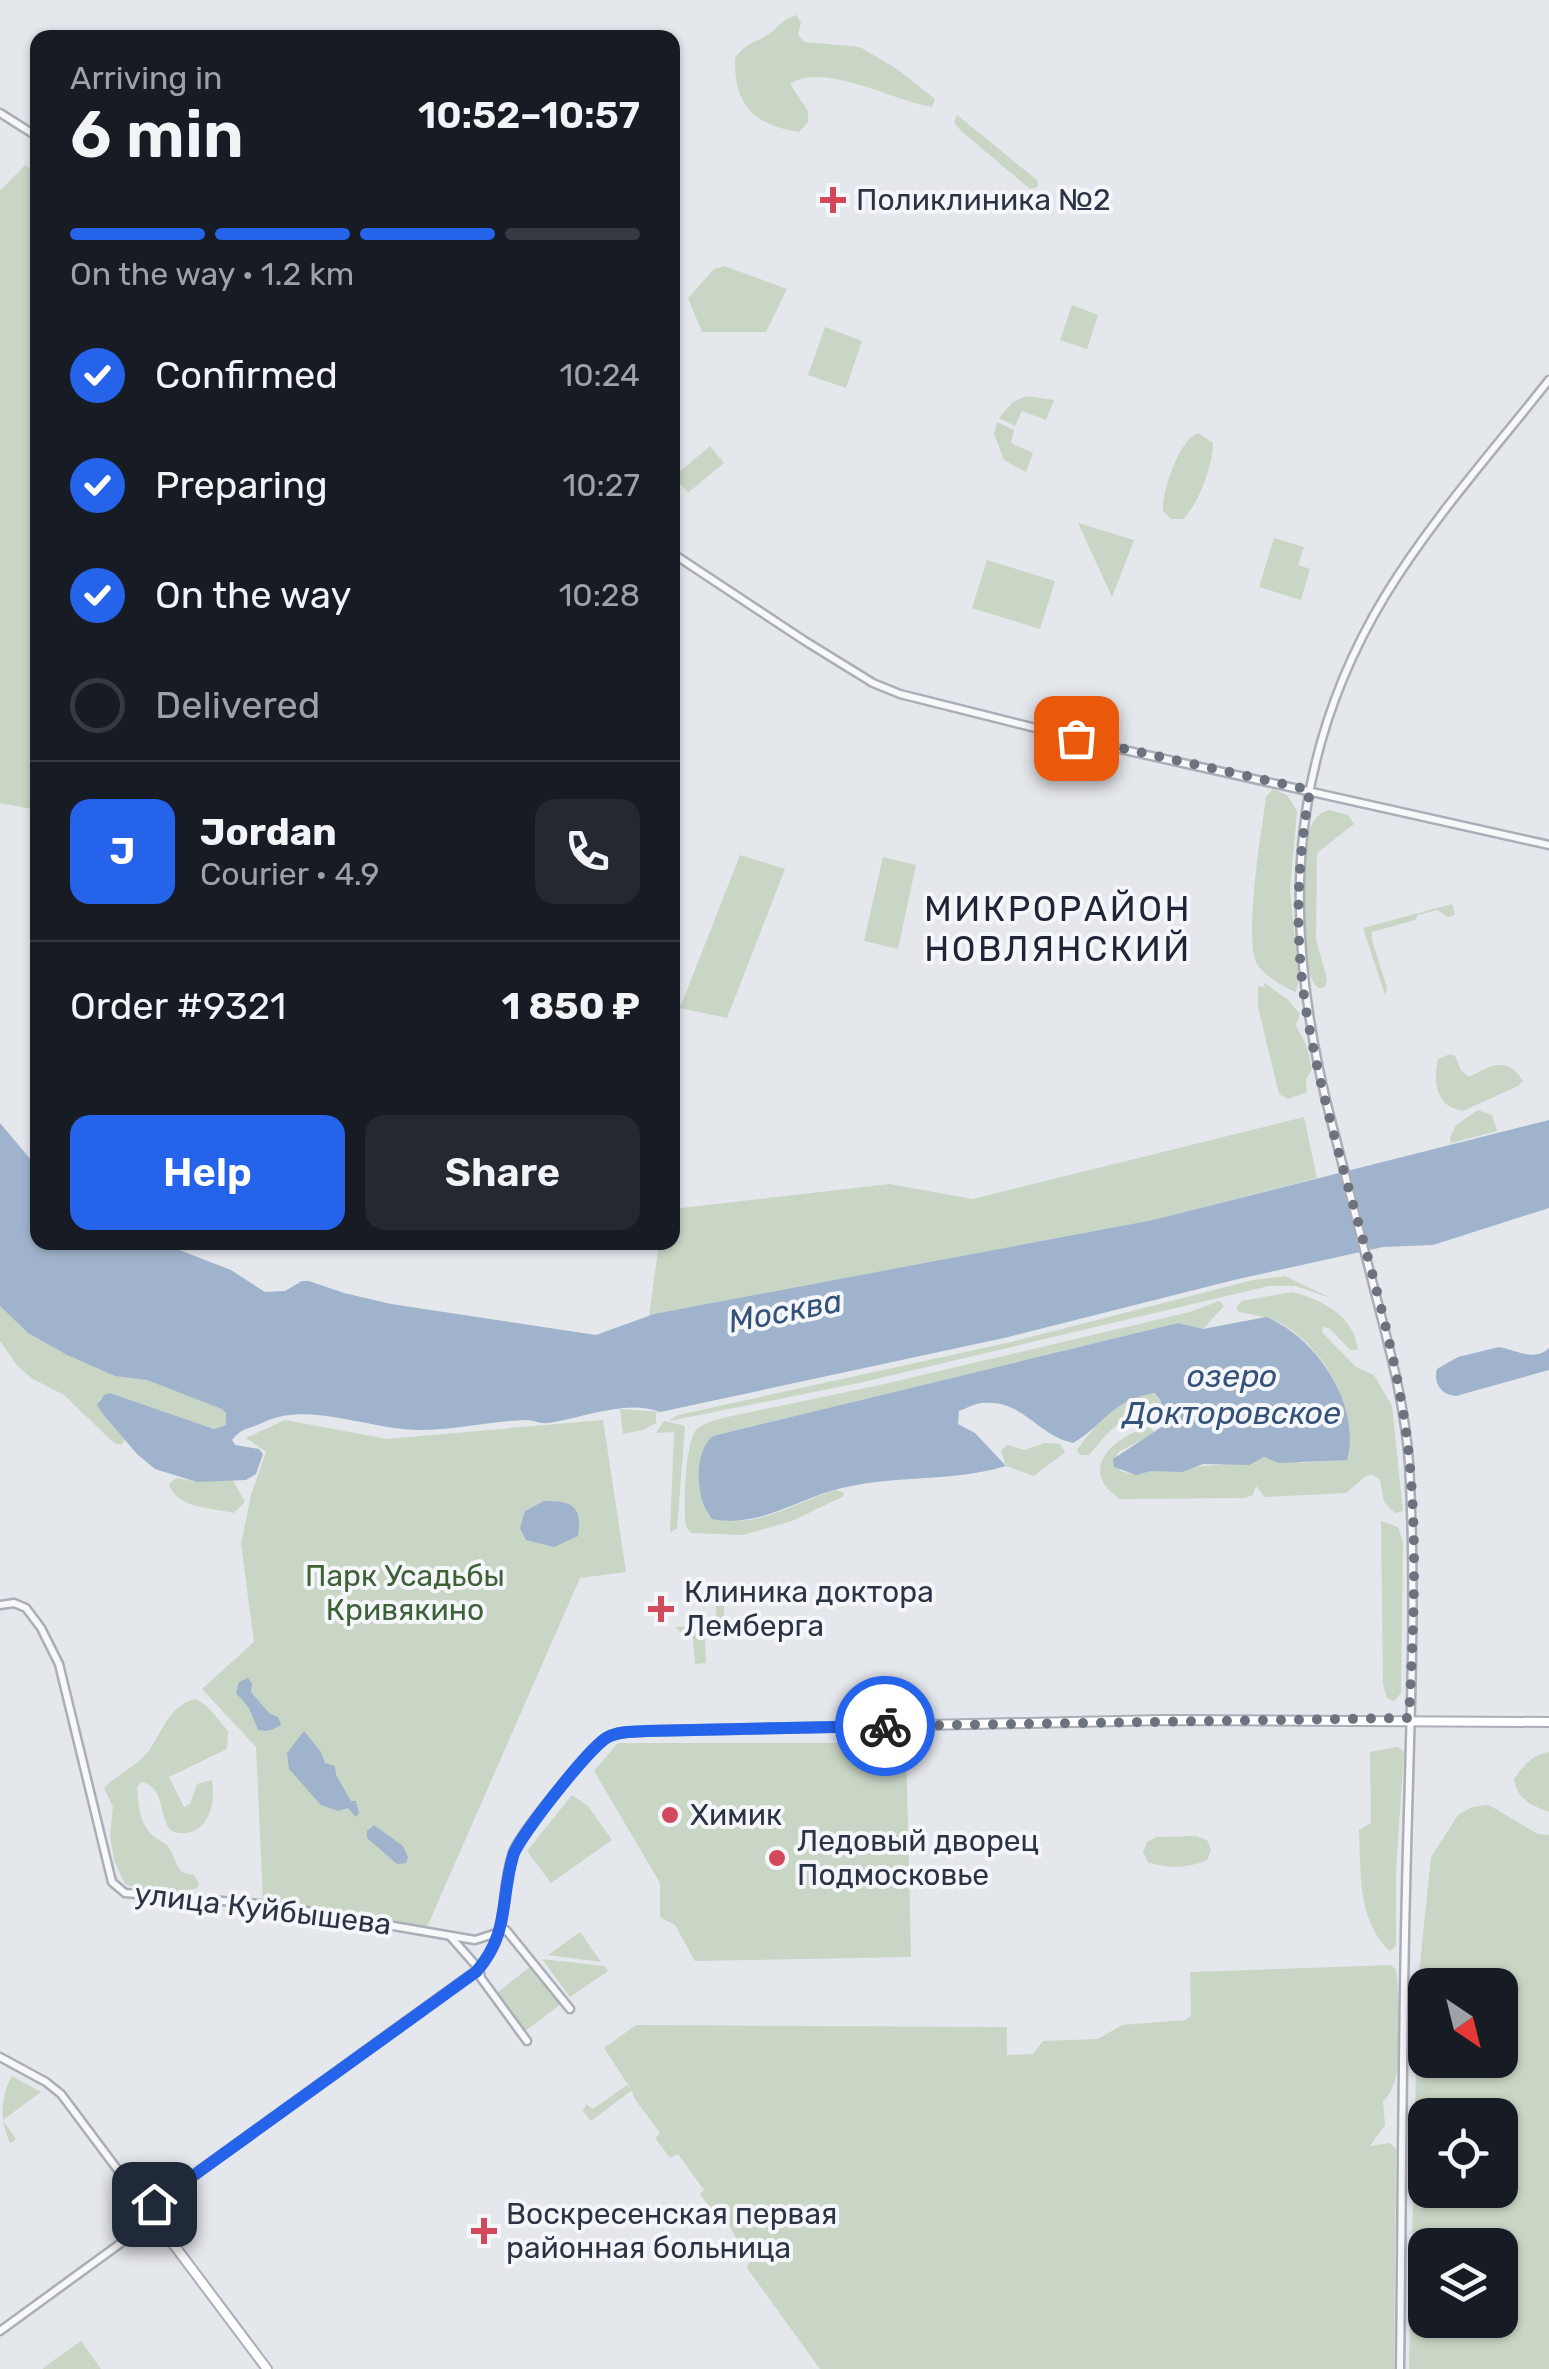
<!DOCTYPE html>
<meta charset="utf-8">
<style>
:root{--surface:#171b24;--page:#242831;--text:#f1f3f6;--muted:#9ea1a6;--line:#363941;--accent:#2563eb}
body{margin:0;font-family:Rubik,sans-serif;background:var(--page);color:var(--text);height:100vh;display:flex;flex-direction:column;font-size:38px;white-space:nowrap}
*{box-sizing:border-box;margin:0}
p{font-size:32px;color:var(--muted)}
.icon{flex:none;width:55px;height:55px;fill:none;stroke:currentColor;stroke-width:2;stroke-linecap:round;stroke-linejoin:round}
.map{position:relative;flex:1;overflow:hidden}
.details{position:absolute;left:30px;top:30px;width:650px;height:1220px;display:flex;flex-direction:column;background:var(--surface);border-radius:20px;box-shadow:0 2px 8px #0004}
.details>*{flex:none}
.needle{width:65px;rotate:145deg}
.tools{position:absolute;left:1408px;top:1968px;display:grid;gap:20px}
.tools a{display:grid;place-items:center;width:110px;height:110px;border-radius:20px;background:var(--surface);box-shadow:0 2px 8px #0004;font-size:50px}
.pin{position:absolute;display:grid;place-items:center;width:85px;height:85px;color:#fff;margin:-42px;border-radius:20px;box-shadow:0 5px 15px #0006}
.courier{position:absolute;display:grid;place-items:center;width:100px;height:100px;margin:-50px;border:8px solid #2563eb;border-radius:50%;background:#fff;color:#222;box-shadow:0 2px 12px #0007}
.headline em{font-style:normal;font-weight:600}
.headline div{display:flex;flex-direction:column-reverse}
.headline{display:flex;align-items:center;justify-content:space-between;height:170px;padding:0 40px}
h1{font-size:65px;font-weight:600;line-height:75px}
.bar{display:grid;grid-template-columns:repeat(4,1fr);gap:15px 10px;align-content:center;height:120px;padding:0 40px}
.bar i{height:12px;border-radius:8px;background:var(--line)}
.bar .current{background:var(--accent)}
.bar p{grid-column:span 4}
.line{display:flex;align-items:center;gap:25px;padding:0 40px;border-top:2px solid var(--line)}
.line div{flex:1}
.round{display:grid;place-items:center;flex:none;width:105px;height:105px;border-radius:20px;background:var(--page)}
ol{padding:0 40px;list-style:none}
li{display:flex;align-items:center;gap:30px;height:110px}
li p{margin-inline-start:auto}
li .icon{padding:10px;border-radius:50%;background:var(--accent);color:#fff;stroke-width:4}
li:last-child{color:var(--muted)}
li i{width:55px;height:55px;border:5px solid var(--line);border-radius:50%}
.cta{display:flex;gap:20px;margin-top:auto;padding:20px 40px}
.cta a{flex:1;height:115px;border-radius:20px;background:var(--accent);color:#fff;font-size:40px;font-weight:600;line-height:115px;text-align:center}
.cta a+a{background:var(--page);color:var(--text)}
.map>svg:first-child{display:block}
.green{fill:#c9d6c5;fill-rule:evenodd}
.water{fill:#9fb4cc}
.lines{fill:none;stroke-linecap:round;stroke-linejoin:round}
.tertiary-casing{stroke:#a9aeb7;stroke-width:11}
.secondary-casing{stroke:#a9aeb7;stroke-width:12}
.tertiary{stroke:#f7f8fa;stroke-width:6}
.secondary{stroke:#fff;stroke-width:8}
.done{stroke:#6c737f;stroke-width:10;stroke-dasharray:0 18}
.route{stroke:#2563eb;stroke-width:12}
.poi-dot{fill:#d1495b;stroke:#f4f6f9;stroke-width:4}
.labels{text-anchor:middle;stroke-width:8;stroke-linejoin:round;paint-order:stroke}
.poi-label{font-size:30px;fill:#2b3445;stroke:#f4f6f9;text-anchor:start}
.park-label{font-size:30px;fill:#3f6138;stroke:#f4f6f9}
.street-label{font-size:30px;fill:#2b3445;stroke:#f4f6f9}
.water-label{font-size:32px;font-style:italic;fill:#34527a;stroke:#f4f6f9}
.quarter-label{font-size:35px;letter-spacing:2.5px;fill:#1d2536;stroke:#f4f6f9}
</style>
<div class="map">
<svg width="1549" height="2369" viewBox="0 0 1549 2369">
<rect width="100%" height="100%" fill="#e4e7ec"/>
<g class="green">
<path d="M797 15 801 23 798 34 804 42 860 47 897 69 935 99 932 107C895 102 825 61 790 84L808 111V122L799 132C753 125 734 104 735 58 748 41 754 44 769 34 779 26 783 19 797 15Z"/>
<polygon points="957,115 1037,180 1038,187 1030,189 961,131 954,122"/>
<polygon points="25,165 38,173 37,810 0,803 0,191"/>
<polygon points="724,266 787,289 766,332 702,332 688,298 714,269"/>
<polygon points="1072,305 1098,315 1087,349 1060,340"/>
<polygon points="825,327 862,341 846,388 808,375"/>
<polygon points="1026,396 1054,400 1046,420 1022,411 1015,426 999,418 1013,402"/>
<polygon points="997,422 1014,430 1011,443 1033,453 1026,472 1004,460 994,434"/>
<path d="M1198 433 1213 443C1213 464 1199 504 1183 519H1171L1163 511C1161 493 1180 438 1198 433Z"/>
<polygon points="710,446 724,463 688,493 674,476"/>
<polygon points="1078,523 1134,540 1112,597"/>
<polygon points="1274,538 1304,547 1298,565 1310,569 1301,600 1259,587"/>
<polygon points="987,560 1055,581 1040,629 972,608"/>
<path d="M1273 789 1287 795 1297 811 1290 890 1299 979 1296 992C1284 987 1264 976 1257 964 1243 940 1262 829 1266 797Z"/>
<path d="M1329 810 1348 815 1354 824 1317 853 1316 939 1327 979 1325 987 1319 988C1297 976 1303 859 1309 833 1311 822 1318 813 1329 810Z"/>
<polygon points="740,855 785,869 727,1018 680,1008"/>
<polygon points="883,857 916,865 898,949 864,941"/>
<polygon points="1452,904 1455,915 1448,917 1437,910 1418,915 1415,920 1372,932 1372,940 1387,988 1385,995 1363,928"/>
<path d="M1265 983 1287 999 1300 1014 1296 1026C1305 1040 1309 1052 1312 1070L1306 1079 1307 1092 1288 1099 1279 1094 1258 1007V986L1263 987Z"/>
<path d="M1450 1054 1455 1056 1461 1070 1469 1077C1489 1067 1506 1054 1523 1081L1518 1086 1463 1111C1436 1107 1433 1082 1438 1059Z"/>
<polygon points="1478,1110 1492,1115 1497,1131 1451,1143 1450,1138 1456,1125"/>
<polygon points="1304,1117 1317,1178 1153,1220 649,1316 659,1243 672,1242 673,1209 889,1184 973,1199"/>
<polygon points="1285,1276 1331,1298 1296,1286 1269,1286 859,1383 669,1421 678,1415 1011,1342 1253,1280"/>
<path d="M1292 1292C1322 1300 1354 1315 1358 1350H1350L1329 1328 1323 1327 1322 1332 1356 1367 1374 1375 1392 1406 1403 1511 1395 1513 1384 1502 1380 1480 1373 1475 1366 1476 1346 1493 1265 1497 1256 1486 1253 1495 1245 1498 1120 1499C1075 1469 1115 1436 1151 1426L1154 1433 1117 1453 1120 1471 1136 1475 1144 1471 1252 1462 1264 1457 1302 1463 1338 1460C1365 1415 1325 1350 1284 1325 1270 1317 1255 1315 1239 1312L1236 1307 1242 1301Z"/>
<path d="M1219 1301 1224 1306 1203 1329 1178 1323 713 1436C697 1461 695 1488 708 1516 749 1534 797 1501 836 1490L843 1492 844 1496 792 1521 743 1535 691 1533 686 1527C683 1509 685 1443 696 1430 702 1424 710 1422 718 1419L880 1385 1190 1312Z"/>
<polygon points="0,1306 28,1333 67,1355 115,1375 147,1380 222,1408 228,1420 226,1425 214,1429 110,1393 99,1400 102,1413 125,1440 121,1445 114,1443 64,1395 31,1378 16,1364 0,1341"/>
<path d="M1151 1392 1161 1401 1163 1417C1117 1419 1120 1419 1089 1455H1080L1077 1450C1098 1421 1117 1402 1151 1392Z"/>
<polygon points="620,1409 660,1412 656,1413 656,1423 643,1430 623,1434"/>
<polygon points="285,1420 387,1439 603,1420 626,1572 580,1578 427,1927 263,1900 256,1747 202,1689 254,1642 241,1544 251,1495 266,1452 246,1438"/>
<polygon points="664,1421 685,1426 677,1529 670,1532 674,1432 656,1433"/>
<polygon points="1045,1443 1060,1444 1065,1452 1034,1476 1006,1466 1001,1450 1008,1445 1024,1450"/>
<path d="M177 1478 197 1482 232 1479 245 1502 234 1513C213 1508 175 1508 169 1484Z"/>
<polygon points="1381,1521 1398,1527 1403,1542 1401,1693 1394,1701 1387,1698 1383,1684"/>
<polygon points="715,1594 724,1597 724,1622 718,1636 705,1638 706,1663 695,1664 693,1638 684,1637 676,1627 717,1626"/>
<path d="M196 1699 207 1706 228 1731 227 1749 169 1777 184 1807 190 1804 197 1784 212 1780C217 1809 204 1842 171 1831 158 1814 165 1786 141 1782L137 1787C138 1803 139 1821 150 1833 156 1840 165 1841 169 1848 179 1863 173 1872 194 1875L199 1883 197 1888C178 1895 143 1892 125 1884L114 1860 110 1835 113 1807 104 1788C117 1775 135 1767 148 1752 162 1733 169 1704 196 1699Z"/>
<polygon points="618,1743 906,1743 911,1957 695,1961 675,1925 660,1917 660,1883 594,1771"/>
<path d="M1398 1747 1404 1752 1396 1870V1946L1390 1951C1357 1921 1361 1872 1359 1830L1371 1823 1370 1752Z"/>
<path d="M1549 1752V1812C1533 1806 1516 1799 1514 1779 1523 1766 1533 1754 1549 1752Z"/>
<polygon points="572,1795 588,1806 612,1840 551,1883 527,1851"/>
<path d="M1489 1805 1538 1834 1549 1835V2369H1409L1418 1983 1431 1857 1458 1815 1472 1807ZM1425 1985H1500V2060H1425ZM1425 2115H1500V2190H1425ZM1425 2245H1500V2320H1425Z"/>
<path d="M1196 1836 1207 1840 1211 1850 1207 1860C1190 1868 1165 1869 1148 1862L1143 1852 1147 1842 1157 1837Z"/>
<polygon points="580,1932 601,1962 548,1955"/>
<polygon points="542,1959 604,1966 608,1971 570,1997"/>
<path d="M1391 1965 1396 1970 1397 1980C1399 2013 1407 2080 1383 2102L1385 2125 1370 2146 1390 2143 1396 2149 1394 2369H820L747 2268 750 2261C737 2243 733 2228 719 2210L714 2213 700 2194 704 2190 678 2154 670 2158 655 2138 660 2133 634 2098 632 2090 591 2121 583 2111 586 2104 593 2109 627 2085 631 2089 604 2048 636 2025 1007 2027V2055L1033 2054 1043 2041 1098 2039 1122 2025 1185 2020 1191 2016 1190 1972Z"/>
<polygon points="531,1966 561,2004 524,2032 497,1993"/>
<path d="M12 2076 41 2092 3 2120 16 2139 10 2143C0 2121 0 2098 12 2076Z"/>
<polygon points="81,2341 101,2369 43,2369 43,2368"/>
</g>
<g class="water">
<path d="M1549 1120V1208L1433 1245 1383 1247 1234 1280 1004 1338 660 1412C626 1399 583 1418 548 1423 540 1424 534 1420 526 1420 490 1421 455 1430 419 1430 369 1430 307 1400 262 1423 249 1429 242 1427 232 1440L235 1445 259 1449 263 1454 256 1474 246 1480 197 1482 155 1469 137 1454 102 1413 97 1405 104 1395 110 1393 214 1429 226 1425V1414L222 1409 147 1380 115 1376 67 1355 28 1333 0 1306V1123L37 1167 38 1242 161 1243 231 1270 265 1292 285 1291 302 1281H309L344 1293 391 1304 596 1335 654 1314 1153 1220Z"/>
<path d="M1266 1317C1317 1337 1362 1406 1347 1460L1279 1463 1264 1457 1249 1465 1203 1464 1182 1472 1151 1471 1136 1475 1114 1467 1113 1459 1163 1426 1161 1401 1154 1393C1112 1400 1105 1424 1073 1443 1035 1434 1023 1399 982 1403 973 1404 967 1408 959 1411L958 1424 975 1433 1006 1466C949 1483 888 1474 831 1491 791 1503 755 1528 712 1519 695 1501 693 1451 713 1436L1178 1323 1203 1329Z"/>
<path d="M1499 1347C1516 1350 1535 1362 1549 1348V1370L1456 1396C1441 1395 1433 1383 1437 1369L1458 1357Z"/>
<path d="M544 1501C573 1501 582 1506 578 1536L554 1547 526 1540 520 1528 525 1511Z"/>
<path d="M248 1678 252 1683 251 1692 270 1714 278 1717 281 1725C274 1730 266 1732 258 1730L249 1708 236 1693 239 1682Z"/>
<polygon points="304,1731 321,1752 325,1763 335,1766 336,1775 351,1801 356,1801 359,1813 356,1817 348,1808 338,1811 321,1805 289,1769 287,1753"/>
<polygon points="374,1825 403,1846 408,1857 406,1863 397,1864 367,1838 367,1831"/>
</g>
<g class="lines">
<defs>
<g id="tertiary">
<polyline points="0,113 38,137"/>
<polyline points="672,553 805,641 873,683 900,694 1111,747 1549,845"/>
<polyline points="0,1605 14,1603 26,1608 41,1628 59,1664 112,1882 125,1893 271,1905 475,1940 506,1930 570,2009"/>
<polyline points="450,1936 479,1969 481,1978 527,2041"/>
<polyline points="0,2057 46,2082 61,2094 147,2209"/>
<polyline points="0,2331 154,2219"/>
<path d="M1400 2369C1402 2209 1402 2049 1406 1890 1409 1748 1417 1605 1409 1463 1405 1407 1391 1354 1377 1300 1362 1242 1348 1185 1333 1128 1283 939 1281 768 1385 596 1432 519 1493 451 1549 380"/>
</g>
<path id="secondary" d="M267 2369 147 2209 479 1969C513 1926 498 1896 514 1851 521 1834 592 1745 608 1737 619 1731 634 1732 646 1731L1164 1720 1549 1722"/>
</defs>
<use href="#tertiary" class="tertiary-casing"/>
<use href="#secondary" class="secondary-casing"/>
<use href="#tertiary" class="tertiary"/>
<use href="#secondary" class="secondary"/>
</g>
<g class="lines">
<path class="done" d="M885 1726 1409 1718C1414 1614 1420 1503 1401 1400 1378 1268 1328 1141 1306 1009 1294 936 1297 862 1310 790L1076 738"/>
<path class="route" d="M154 2204 476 1972C510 1933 500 1901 513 1856 518 1838 591 1745 608 1737 619 1731 634 1732 646 1731L885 1726"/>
</g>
<g class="poi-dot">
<path d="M828 185h10v10h10v10h-10v10h-10v-10h-10v-10h10z"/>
<path d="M656 1594h10v10h10v10h-10v10h-10v-10h-10v-10h10z"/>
<circle cx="670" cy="1815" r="10"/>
<circle cx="777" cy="1858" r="10"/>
<path d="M479 2216h10v10h10v10h-10v10h-10v-10h-10v-10h10z"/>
</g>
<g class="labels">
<g class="poi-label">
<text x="856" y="210">Поликлиника №2</text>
<text x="684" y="1602">Клиника доктора<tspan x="684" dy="34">Лемберга</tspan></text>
<text x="690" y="1825">Химик</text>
<text x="797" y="1851">Ледовый дворец<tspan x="797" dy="34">Подмосковье</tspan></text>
<text x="506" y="2224">Воскресенская первая<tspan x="506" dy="34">районная больница</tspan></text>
</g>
<g class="park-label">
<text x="405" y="1586">Парк Усадьбы<tspan x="405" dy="34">Кривякино</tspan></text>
</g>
<g class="street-label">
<text transform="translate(263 1909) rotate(7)" y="10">улица Куйбышева</text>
</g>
<g class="water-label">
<text transform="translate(785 1311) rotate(-11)" y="11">Москва</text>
<text x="1232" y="1387">озеро<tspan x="1232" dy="37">Докторовское</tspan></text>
</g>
<g class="quarter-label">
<text x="1058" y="921">МИКРОРАЙОН<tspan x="1058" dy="40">НОВЛЯНСКИЙ</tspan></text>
</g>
</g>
</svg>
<div class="tools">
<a><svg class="needle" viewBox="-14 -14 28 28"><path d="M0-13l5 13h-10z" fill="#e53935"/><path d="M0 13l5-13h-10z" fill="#9ea1a6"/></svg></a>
<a><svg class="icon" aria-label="locate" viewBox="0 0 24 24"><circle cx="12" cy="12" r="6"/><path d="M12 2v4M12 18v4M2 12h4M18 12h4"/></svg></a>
<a><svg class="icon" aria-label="layers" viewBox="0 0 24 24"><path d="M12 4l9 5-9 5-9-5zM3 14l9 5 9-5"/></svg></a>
</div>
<div class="pin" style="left:1076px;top:738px;background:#ea580c"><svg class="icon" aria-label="bag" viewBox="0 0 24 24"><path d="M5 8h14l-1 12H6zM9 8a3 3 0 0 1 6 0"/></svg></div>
<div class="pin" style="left:154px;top:2204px;background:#1f2937"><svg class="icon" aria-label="home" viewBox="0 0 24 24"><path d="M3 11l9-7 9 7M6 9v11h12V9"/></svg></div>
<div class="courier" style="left:885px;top:1726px"><svg class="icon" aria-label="bike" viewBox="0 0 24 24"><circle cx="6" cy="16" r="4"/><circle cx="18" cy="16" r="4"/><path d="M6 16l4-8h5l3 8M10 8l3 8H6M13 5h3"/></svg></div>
<section class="details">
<div class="headline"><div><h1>6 min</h1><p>Arriving in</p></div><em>10:52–10:57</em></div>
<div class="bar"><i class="current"></i><i class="current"></i><i class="current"></i><i></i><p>On the way · 1.2 km</p></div>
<ol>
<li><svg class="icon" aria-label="check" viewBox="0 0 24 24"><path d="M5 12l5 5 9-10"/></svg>Confirmed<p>10:24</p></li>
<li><svg class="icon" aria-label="check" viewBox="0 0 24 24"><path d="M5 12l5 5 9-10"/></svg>Preparing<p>10:27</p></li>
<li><svg class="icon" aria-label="check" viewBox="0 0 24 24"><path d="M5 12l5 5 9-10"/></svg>On the way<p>10:28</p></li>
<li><i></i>Delivered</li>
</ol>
<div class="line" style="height:180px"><b class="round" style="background:var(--accent);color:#fff">J</b><div><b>Jordan</b><p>Courier · 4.9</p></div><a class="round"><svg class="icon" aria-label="phone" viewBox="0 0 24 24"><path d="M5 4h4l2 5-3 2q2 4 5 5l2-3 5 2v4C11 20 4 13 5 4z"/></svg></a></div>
<div class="line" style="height:130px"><div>Order #9321</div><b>1 850 ₽</b></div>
<div class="cta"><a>Help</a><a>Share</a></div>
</section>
</div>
